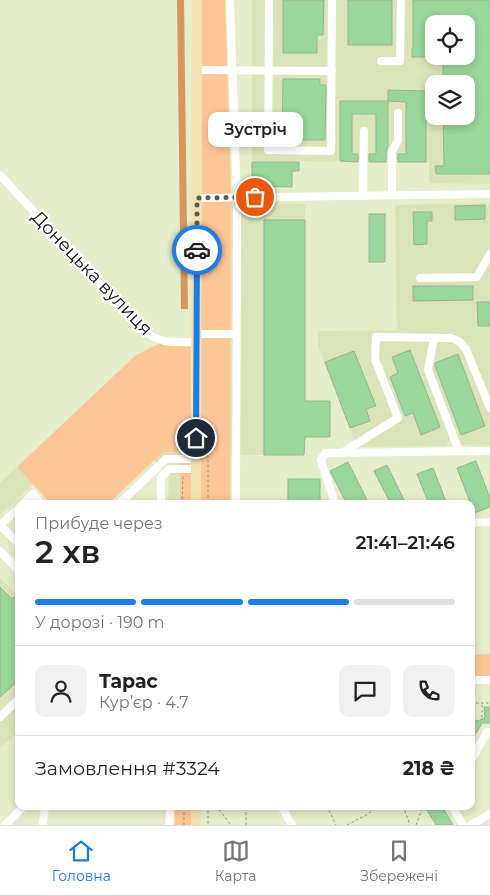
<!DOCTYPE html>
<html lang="uk">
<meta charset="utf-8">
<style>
:root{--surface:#fff;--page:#f2f2f2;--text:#222;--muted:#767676;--line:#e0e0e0;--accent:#1f7de6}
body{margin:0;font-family:Montserrat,sans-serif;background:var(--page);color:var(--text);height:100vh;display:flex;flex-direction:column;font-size:19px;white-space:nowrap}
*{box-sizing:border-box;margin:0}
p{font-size:16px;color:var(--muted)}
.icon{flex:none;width:28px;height:28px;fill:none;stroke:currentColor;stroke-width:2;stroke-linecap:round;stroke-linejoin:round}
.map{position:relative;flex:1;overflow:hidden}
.details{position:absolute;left:15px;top:500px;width:460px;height:310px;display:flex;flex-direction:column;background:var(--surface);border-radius:10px;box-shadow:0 2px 8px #0003}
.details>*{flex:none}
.tools{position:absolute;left:425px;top:15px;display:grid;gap:10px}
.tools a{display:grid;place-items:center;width:50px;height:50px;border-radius:10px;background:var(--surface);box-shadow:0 2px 8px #0003;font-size:25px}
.pin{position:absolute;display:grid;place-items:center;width:42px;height:42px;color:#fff;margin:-21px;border:2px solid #fff;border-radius:50%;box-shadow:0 1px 5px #0007}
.courier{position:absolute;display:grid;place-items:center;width:50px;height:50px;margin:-25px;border:4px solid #1f7de6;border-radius:50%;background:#fff;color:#222;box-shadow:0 1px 6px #0007}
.bubble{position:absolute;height:35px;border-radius:10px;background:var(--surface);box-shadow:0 2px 8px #0003;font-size:16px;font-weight:600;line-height:35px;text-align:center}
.head em{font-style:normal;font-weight:600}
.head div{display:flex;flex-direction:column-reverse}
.head{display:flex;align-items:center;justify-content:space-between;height:85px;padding:0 20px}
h1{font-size:32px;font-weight:600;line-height:38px}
.bar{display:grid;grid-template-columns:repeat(4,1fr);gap:8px 5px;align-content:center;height:60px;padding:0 20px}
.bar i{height:6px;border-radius:4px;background:var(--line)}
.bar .current{background:var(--accent)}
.bar p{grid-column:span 4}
.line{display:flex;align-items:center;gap:12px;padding:0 20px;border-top:1px solid var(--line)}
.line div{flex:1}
.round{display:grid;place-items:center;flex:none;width:52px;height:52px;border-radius:10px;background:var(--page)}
.tabs{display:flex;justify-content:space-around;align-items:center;height:70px;border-top:1px solid var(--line);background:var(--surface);font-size:14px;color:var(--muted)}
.tabs a{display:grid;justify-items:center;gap:2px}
.tabs .current{color:var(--accent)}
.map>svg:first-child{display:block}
.built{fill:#dbe4b9;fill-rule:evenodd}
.green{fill:#fdc697}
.forest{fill:#d6975f}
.building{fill:#99d79a;stroke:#98b298}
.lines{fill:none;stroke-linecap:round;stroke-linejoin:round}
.path{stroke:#8f947b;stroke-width:1;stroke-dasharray:2.5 2.5;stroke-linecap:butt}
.minor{stroke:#fff;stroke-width:8}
.major{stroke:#f3e1b0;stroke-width:10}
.done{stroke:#5a5d4a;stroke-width:5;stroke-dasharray:0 9}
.route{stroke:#1f7de6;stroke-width:6}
.labels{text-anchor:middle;stroke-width:5;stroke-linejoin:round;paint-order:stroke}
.street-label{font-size:18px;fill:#0e1005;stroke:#fff}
</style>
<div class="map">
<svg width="490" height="825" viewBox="0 0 490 825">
<rect width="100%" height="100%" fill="#e6edca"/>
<g class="built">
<path d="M252 0H490V184L429 183V162L252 161ZM434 24H466V56H434ZM434 84H466V116H434Z"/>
<polygon points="231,203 305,204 304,455 230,455"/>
<polygon points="490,203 490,445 460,445 451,438 446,446 357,447 318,346 318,331 397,330 395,205"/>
<polygon points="163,452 180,452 180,504 168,504 169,475 154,460"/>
<polygon points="17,467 33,484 0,515 0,483"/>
<polygon points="0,578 19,598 19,731 0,748"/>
</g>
<g class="green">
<polygon points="202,0 225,0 231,195 230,504 200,504"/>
<polygon points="162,342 191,342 191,504 180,504 180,452 163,452 108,504 51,504 17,467 136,355"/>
<polygon points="490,654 490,677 471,677 471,655"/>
<rect x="175" y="806" width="16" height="19"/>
</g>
<polygon class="forest" points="177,0 184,0 188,309 181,309"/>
<g class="building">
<polygon points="283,0 324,0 323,35 317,35 317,53 283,53"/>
<rect x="348" y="0" width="44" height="45"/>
<polygon points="413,0 490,0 490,174 436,174 435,166 444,166 443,116 466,116 466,84 443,84 443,56 466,56 466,21 434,22 434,57 412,57 412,49 413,49"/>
<polygon points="283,79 320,79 320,85 326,85 325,140 282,140"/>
<polygon points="388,90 426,91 426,162 398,162 398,154 406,154 406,102 388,101"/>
<polygon points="340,101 388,101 388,146 386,151 386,162 369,162 369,154 376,154 376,114 352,114 352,154 358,154 358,162 340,161"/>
<polygon points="252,162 299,162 299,171 292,171 292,187 252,186"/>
<polygon points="485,205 485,219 455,220 455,206"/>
<polygon points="413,212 432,212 432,221 427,221 427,244 414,245"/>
<rect x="369" y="214" width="16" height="48"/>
<polygon points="264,220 305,220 305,401 330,401 330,437 305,437 304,455 264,455"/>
<polygon points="413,286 473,286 473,300 413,301"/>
<polygon points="477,302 490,302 490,326 478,326"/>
<polygon points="410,350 440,427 421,435 413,413 405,416 390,377 398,373 392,357"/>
<polygon points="354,351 376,406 366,409 370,421 350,428 325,362"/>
<polygon points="458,354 485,426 461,435 435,366 435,363"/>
<polygon points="476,461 490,498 490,507 474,513 457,468"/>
<polygon points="348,462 369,504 347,504 330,471"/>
<polygon points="387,465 406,504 391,504 374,471"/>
<polygon points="433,468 447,504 429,504 417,474"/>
<rect x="288" y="479" width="32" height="25"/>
<polygon points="0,587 12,599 19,593 19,680 0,697"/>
<polygon points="484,707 490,707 490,723 482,723 471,742 471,720 475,722 485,718"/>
<polygon points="433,806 442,806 453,825 436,825 427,810"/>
</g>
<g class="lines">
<g class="path">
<polyline points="205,425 208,460 208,504"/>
<polyline points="183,453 183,447 188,448"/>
<polyline points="182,504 183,477"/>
<polyline points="471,703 490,703"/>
<polyline points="482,705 482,719"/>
<polyline points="471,718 477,721"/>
<polyline points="208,806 208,825"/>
<polyline points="216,806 231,825"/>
<polyline points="327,806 336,825"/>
<polyline points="403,806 410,825"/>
<polyline points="184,825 184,806"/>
<polyline points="246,825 246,806"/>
<polyline points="347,825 368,814 377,806"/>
<polyline points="416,825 423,806"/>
</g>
<g class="minor">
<polyline points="230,0 237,197 236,504"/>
<polyline points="269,0 268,150 331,151 332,0"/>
<polyline points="381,61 400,61 401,0"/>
<polyline points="197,70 332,71"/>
<path d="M0 175 143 330C161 345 175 342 197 342"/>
<polyline points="392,195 392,151 398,141 398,113"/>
<polyline points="363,196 364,131"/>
<polyline points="197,198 490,194"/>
<polyline points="420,278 477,277 490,254"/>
<polyline points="197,334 236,334"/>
<polyline points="434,338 428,370 459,451"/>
<polyline points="345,451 398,418 375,359 376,337 452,338 460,342 466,349 490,408"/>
<polyline points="23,504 33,494 41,504"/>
<polyline points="119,504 166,459 196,459"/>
<polyline points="161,504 161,477 169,469 196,469"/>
<polyline points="335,504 321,460 325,453 490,451"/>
<polyline points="471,523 490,522"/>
<polyline points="0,525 19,544"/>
<polyline points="0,525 19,508"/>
<polyline points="0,551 16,568"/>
<polyline points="471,680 490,680"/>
<polyline points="0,717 19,699"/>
<polyline points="471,761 487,732 490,732"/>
<polyline points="281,806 292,825"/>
<polyline points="452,806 463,825"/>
<polyline points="5,825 24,806"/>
<polyline points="43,825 45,806"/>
<polyline points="169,825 170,806"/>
<polyline points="471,825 490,814"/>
</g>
<g class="major">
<polyline points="196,504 197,0"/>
<polyline points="196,806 196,825"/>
</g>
</g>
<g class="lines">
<polyline class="done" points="197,250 197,198 255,197"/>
<polyline class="route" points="196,438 197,250"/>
</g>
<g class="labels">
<g class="street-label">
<text transform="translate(92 273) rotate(46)" y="6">Донецька вулиця</text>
</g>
</g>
</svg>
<div class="tools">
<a><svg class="icon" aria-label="locate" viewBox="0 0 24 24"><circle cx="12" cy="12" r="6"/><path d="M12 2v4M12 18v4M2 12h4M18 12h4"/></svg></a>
<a><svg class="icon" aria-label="layers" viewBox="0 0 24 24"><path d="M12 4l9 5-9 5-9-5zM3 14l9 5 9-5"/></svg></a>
</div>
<div class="pin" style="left:255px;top:197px;background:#ea580c"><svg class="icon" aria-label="bag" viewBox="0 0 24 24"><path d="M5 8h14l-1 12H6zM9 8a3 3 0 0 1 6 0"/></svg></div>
<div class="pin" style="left:196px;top:438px;background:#1f2937"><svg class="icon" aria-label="home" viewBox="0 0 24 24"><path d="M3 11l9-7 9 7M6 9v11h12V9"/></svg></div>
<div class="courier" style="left:197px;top:250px"><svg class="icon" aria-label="car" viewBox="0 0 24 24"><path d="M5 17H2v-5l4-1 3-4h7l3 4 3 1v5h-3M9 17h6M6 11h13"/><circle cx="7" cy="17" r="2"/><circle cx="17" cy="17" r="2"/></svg></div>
<div class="bubble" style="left:208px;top:112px;width:95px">Зустріч</div>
<section class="details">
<div class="head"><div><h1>2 хв</h1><p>Прибуде через</p></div><em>21:41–21:46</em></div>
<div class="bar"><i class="current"></i><i class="current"></i><i class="current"></i><i></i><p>У дорозі · 190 m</p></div>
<div class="line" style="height:90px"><a class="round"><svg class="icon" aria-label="person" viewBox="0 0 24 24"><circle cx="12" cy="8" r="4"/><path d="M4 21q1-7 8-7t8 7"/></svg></a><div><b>Тарас</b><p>Кур’єр · 4.7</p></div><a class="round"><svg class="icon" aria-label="chat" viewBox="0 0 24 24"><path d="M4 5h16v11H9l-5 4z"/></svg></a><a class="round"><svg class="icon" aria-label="phone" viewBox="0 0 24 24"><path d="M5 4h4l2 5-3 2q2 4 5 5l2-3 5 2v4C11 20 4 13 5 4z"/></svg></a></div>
<div class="line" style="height:65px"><div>Замовлення #3324</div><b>218 ₴</b></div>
</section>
</div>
<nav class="tabs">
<a class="current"><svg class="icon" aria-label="home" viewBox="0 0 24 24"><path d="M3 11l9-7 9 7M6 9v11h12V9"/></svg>Головна</a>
<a><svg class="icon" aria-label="map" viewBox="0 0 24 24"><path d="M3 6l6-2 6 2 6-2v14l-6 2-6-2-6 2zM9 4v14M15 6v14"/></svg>Карта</a>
<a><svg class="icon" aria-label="saved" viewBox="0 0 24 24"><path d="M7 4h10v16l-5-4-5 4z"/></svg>Збережені</a>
</nav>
